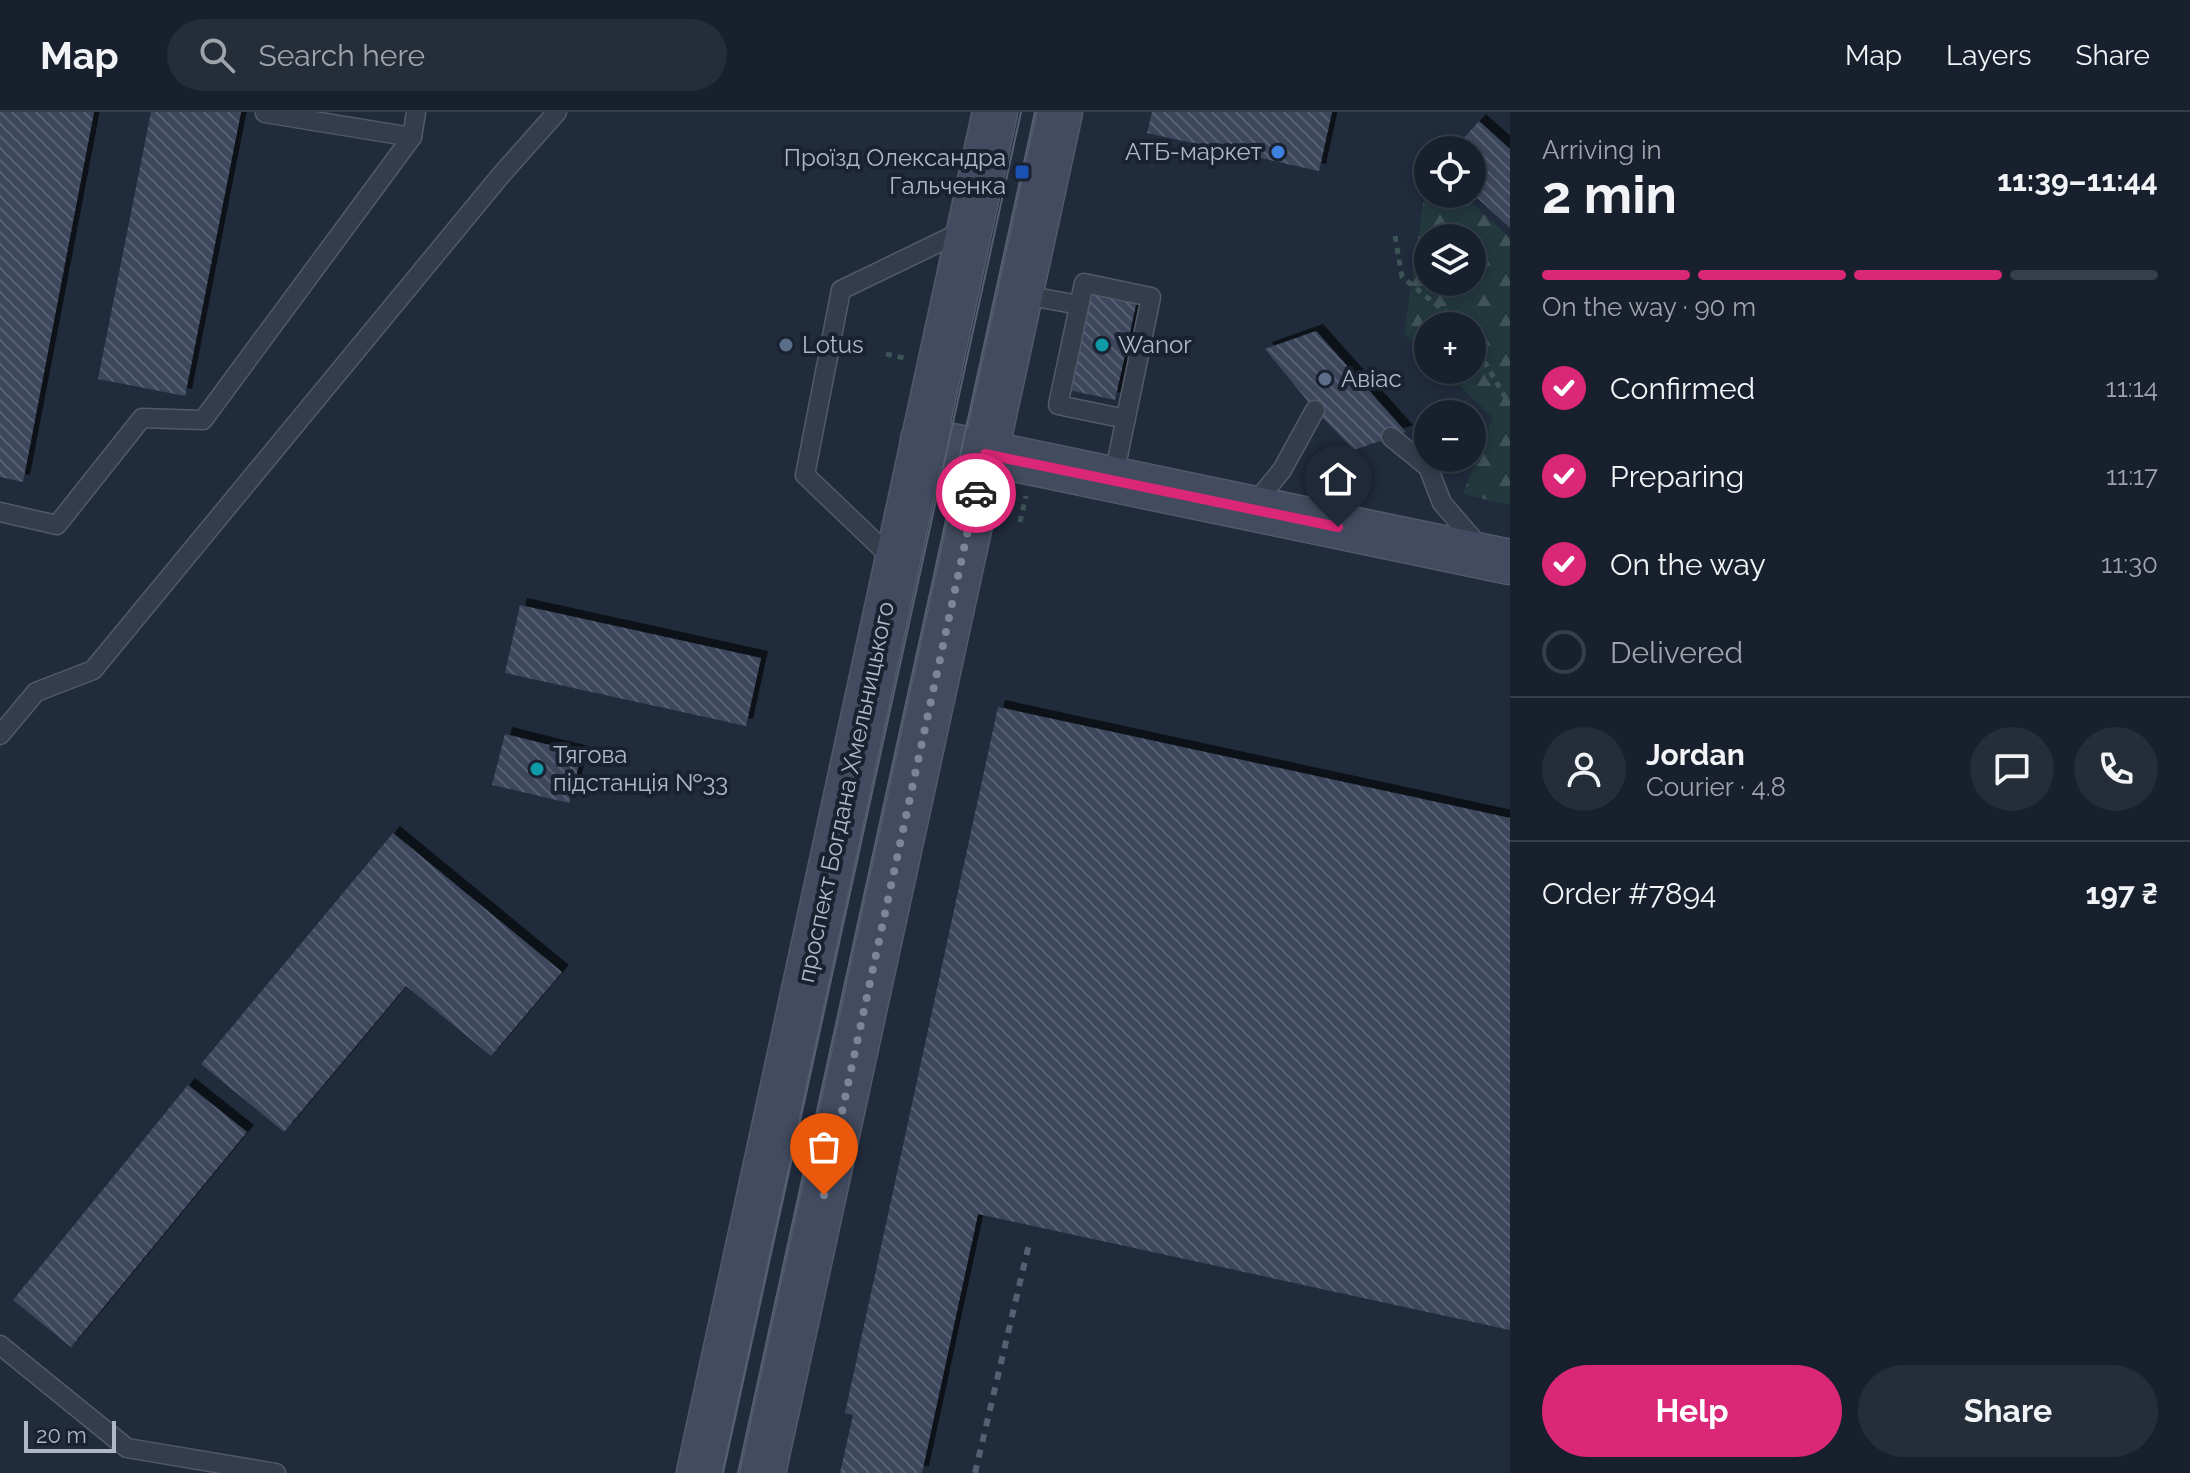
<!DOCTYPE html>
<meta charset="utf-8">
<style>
:root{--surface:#18202d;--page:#252d39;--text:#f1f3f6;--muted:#9fa3aa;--line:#363e49;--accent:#db2777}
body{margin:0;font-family:Raleway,sans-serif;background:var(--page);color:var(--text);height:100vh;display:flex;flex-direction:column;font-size:30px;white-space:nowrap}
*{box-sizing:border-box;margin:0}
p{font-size:26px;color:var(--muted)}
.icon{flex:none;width:44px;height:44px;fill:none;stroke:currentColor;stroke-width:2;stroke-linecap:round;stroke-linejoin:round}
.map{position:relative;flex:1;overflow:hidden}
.panel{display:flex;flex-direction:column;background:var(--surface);width:680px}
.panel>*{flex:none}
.tools{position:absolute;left:1414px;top:24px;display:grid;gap:16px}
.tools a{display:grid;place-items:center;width:72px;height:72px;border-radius:50%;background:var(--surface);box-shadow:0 4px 12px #0003,0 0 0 2px var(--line);font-size:40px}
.scale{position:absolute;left:24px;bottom:20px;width:92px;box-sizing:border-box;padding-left:8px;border:4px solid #afb7c8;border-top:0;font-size:22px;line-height:28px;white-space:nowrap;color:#afb7c8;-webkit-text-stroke:6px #1a2231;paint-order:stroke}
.pin{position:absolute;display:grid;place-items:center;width:68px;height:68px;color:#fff;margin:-82px -34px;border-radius:50% 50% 50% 0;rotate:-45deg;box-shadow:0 0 8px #0007}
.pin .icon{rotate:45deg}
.courier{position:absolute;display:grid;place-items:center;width:80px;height:80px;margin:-40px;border:6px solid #db2777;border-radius:50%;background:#fff;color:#222;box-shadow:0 2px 10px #0007}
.overview em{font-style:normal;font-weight:700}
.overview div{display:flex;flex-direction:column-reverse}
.overview{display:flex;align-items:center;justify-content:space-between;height:136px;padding:0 32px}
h1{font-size:52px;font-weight:700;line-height:60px}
.bar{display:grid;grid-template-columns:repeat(4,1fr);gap:12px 8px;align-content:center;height:96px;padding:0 32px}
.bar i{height:10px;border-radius:6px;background:var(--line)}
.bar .selected{background:var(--accent)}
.bar p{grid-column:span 4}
.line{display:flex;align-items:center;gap:20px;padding:0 32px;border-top:2px solid var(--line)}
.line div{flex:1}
.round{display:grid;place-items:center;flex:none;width:84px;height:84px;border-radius:42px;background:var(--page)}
ol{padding:0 32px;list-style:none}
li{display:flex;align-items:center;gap:24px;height:88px}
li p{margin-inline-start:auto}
li .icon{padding:8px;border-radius:50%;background:var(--accent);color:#fff;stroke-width:4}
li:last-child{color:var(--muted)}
li i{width:44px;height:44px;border:4px solid var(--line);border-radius:50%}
.action{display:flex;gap:16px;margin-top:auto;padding:16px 32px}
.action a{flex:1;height:92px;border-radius:48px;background:var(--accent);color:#fff;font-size:32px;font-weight:700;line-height:92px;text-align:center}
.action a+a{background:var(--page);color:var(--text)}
header{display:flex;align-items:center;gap:48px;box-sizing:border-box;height:112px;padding:0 40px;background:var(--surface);border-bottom:2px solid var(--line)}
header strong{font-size:38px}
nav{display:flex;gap:44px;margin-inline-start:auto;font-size:28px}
.search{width:560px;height:72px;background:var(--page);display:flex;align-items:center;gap:20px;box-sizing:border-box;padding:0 28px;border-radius:44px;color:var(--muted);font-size:30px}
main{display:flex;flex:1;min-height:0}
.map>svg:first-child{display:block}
.forest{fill:url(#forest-firs);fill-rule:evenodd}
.building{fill:url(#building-back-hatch);filter:url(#shadow)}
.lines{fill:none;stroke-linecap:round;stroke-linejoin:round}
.lane-casing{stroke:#525a6a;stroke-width:21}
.secondary-casing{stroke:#525a6a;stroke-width:47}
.path{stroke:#3d5457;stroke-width:5;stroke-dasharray:6 6;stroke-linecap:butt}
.lane{stroke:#343d4c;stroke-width:18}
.secondary{stroke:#424b5f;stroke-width:44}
.tram{stroke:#566073;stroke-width:2}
.rail{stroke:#566073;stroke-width:6;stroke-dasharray:8 8;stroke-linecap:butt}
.done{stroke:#7d8697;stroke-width:8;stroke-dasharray:0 14.4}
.route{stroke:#db2777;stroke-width:10}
.shop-dot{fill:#3f7fe0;stroke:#1a2231;stroke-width:3}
.transit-dot{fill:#1a4fb4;stroke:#1a2231;stroke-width:3}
.service-dot{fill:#5c6f8a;stroke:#1a2231;stroke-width:3}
.culture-dot{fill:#0f9aa8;stroke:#1a2231;stroke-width:3}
.labels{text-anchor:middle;stroke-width:8;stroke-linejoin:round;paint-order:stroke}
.poi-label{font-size:24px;fill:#afb7c8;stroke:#1a2231;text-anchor:start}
.street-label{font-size:24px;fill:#afb7c8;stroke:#1a2231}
</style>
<header>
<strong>Map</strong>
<div class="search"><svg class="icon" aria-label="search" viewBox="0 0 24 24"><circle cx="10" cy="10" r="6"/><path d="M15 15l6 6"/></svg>Search here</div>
<nav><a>Map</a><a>Layers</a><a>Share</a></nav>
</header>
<main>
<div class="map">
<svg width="1510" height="1361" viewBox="0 0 1510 1361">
<defs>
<pattern id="forest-firs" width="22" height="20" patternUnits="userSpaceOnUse" patternTransform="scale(2)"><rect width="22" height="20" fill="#22383d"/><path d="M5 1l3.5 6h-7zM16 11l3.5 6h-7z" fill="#405358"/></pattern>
<pattern id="building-back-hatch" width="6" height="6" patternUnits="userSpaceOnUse" patternTransform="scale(2)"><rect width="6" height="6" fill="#3c475c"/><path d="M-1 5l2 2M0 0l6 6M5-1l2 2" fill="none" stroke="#565f72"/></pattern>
<filter id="shadow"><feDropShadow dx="7" dy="-7" stdDeviation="0" flood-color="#0009"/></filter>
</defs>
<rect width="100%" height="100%" fill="#202b3c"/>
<path class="forest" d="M1428 60V82H1462L1510 126V393L1463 382 1493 306 1443 258H1472V214H1428V244L1404 221ZM1428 126H1472V170H1428Z"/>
<g class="building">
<polygon points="0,0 94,0 23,370 0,365"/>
<polygon points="151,0 241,0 185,284 98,267"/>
<polygon points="1152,0 1332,0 1319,59 1147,21"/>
<polygon points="1479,9 1510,37 1510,116 1472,81 1472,38 1453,38"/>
<polygon points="1088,178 1137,188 1115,288 1068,278"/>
<polygon points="1316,219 1406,320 1354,338 1315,298 1265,237"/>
<polygon points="520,493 761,546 746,614 505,561"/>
<polygon points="998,595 1510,706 1510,1218 978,1102 922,1361 840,1361 853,1303 845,1301"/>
<polygon points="505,622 582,641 569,691 492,673"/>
<polygon points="393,721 562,860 491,944 406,874 284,1020 201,952"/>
<polygon points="188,973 247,1020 71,1235 13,1188"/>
</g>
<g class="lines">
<defs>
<g id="lane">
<polyline points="265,1 412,25 416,0"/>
<polyline points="1019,182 1079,193"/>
<polyline points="1391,325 1428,355 1442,391 1480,435"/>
<polyline points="1113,368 1151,185 1084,171 1058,293 1126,307"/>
<polyline points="1251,396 1282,358 1315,298"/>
<polyline points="0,400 57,413 142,306 203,308 412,25"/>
<polyline points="896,450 805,363 841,178 967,117"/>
<polyline points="0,623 36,580 93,558 501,63 557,0"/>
<polyline points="0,1233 127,1336 276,1361"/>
</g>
<g id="secondary">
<polyline points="923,328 1510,450"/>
<polyline points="699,1361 995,0"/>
<polyline points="763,1361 1060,0"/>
</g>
</defs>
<use href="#lane" class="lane-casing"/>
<use href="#secondary" class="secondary-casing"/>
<g class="path">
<polyline points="1395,124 1402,165 1463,214"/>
<polyline points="1472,229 1510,293"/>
<polyline points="886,242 904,246"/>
<polyline points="1020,410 1026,384"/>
</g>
<use href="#lane" class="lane"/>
<use href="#secondary" class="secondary"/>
<g class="tram">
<polyline points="723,1361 1021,0"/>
<polyline points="738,1361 1035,0"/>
</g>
<polyline class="rail" points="975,1361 1030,1128"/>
</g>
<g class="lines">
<polyline class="done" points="824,1083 976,381"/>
<polyline class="route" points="976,381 985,342 1338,415"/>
</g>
<circle class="shop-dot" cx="1278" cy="40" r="8"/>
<rect class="transit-dot" x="1014" y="52" width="16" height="16" rx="4"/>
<g class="service-dot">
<circle cx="786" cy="233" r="8"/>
<circle cx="1325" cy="267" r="8"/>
</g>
<g class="culture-dot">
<circle cx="1102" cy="233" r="8"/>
<circle cx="537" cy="657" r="8"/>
</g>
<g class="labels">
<g class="poi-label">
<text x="1262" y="48" text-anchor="end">АТБ-маркет</text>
<text x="1006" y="54" text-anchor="end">Проїзд Олександра<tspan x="1006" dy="28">Гальченка</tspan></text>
<text x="802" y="241">Lotus</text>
<text x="1118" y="241">Wanor</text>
<text x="1341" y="275">Авіас</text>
<text x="553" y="651">Тягова<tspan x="553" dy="28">пiдстанцiя №33</tspan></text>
</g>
<g class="street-label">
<text transform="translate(846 680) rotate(-78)" y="8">проспект Богдана Хмельницького</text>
</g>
</g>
</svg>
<div class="tools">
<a><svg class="icon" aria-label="locate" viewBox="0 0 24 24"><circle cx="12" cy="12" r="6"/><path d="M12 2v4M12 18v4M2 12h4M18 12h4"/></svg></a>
<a><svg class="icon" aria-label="layers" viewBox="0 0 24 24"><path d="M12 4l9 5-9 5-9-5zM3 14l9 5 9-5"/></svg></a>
<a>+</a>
<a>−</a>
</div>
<div class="scale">20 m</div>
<div class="pin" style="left:824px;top:1083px;background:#ea580c"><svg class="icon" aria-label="bag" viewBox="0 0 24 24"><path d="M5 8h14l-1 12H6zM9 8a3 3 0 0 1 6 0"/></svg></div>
<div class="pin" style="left:1338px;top:415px;background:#1f2937"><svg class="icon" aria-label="home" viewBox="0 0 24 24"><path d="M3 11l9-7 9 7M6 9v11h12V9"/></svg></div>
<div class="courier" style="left:976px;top:381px"><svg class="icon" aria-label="car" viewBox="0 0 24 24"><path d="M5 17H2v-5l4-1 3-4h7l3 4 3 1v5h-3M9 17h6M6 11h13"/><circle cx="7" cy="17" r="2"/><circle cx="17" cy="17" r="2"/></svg></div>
</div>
<section class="panel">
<div class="overview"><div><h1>2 min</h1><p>Arriving in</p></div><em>11:39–11:44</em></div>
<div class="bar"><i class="selected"></i><i class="selected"></i><i class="selected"></i><i></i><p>On the way · 90 m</p></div>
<ol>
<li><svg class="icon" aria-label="check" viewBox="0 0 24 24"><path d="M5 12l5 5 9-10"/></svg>Confirmed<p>11:14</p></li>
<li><svg class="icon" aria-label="check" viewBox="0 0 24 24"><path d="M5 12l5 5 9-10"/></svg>Preparing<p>11:17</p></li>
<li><svg class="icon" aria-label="check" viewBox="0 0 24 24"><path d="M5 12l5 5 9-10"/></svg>On the way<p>11:30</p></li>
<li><i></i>Delivered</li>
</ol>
<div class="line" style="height:144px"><a class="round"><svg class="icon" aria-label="person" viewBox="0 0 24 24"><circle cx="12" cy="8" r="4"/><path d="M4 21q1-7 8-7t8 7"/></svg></a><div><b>Jordan</b><p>Courier · 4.8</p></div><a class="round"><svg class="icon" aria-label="chat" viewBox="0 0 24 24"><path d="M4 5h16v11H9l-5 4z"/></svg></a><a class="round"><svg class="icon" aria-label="phone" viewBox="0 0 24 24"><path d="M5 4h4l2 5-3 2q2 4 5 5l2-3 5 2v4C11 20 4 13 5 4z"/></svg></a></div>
<div class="line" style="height:104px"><div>Order #7894</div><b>197 ₴</b></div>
<div class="action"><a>Help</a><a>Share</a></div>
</section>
</main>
